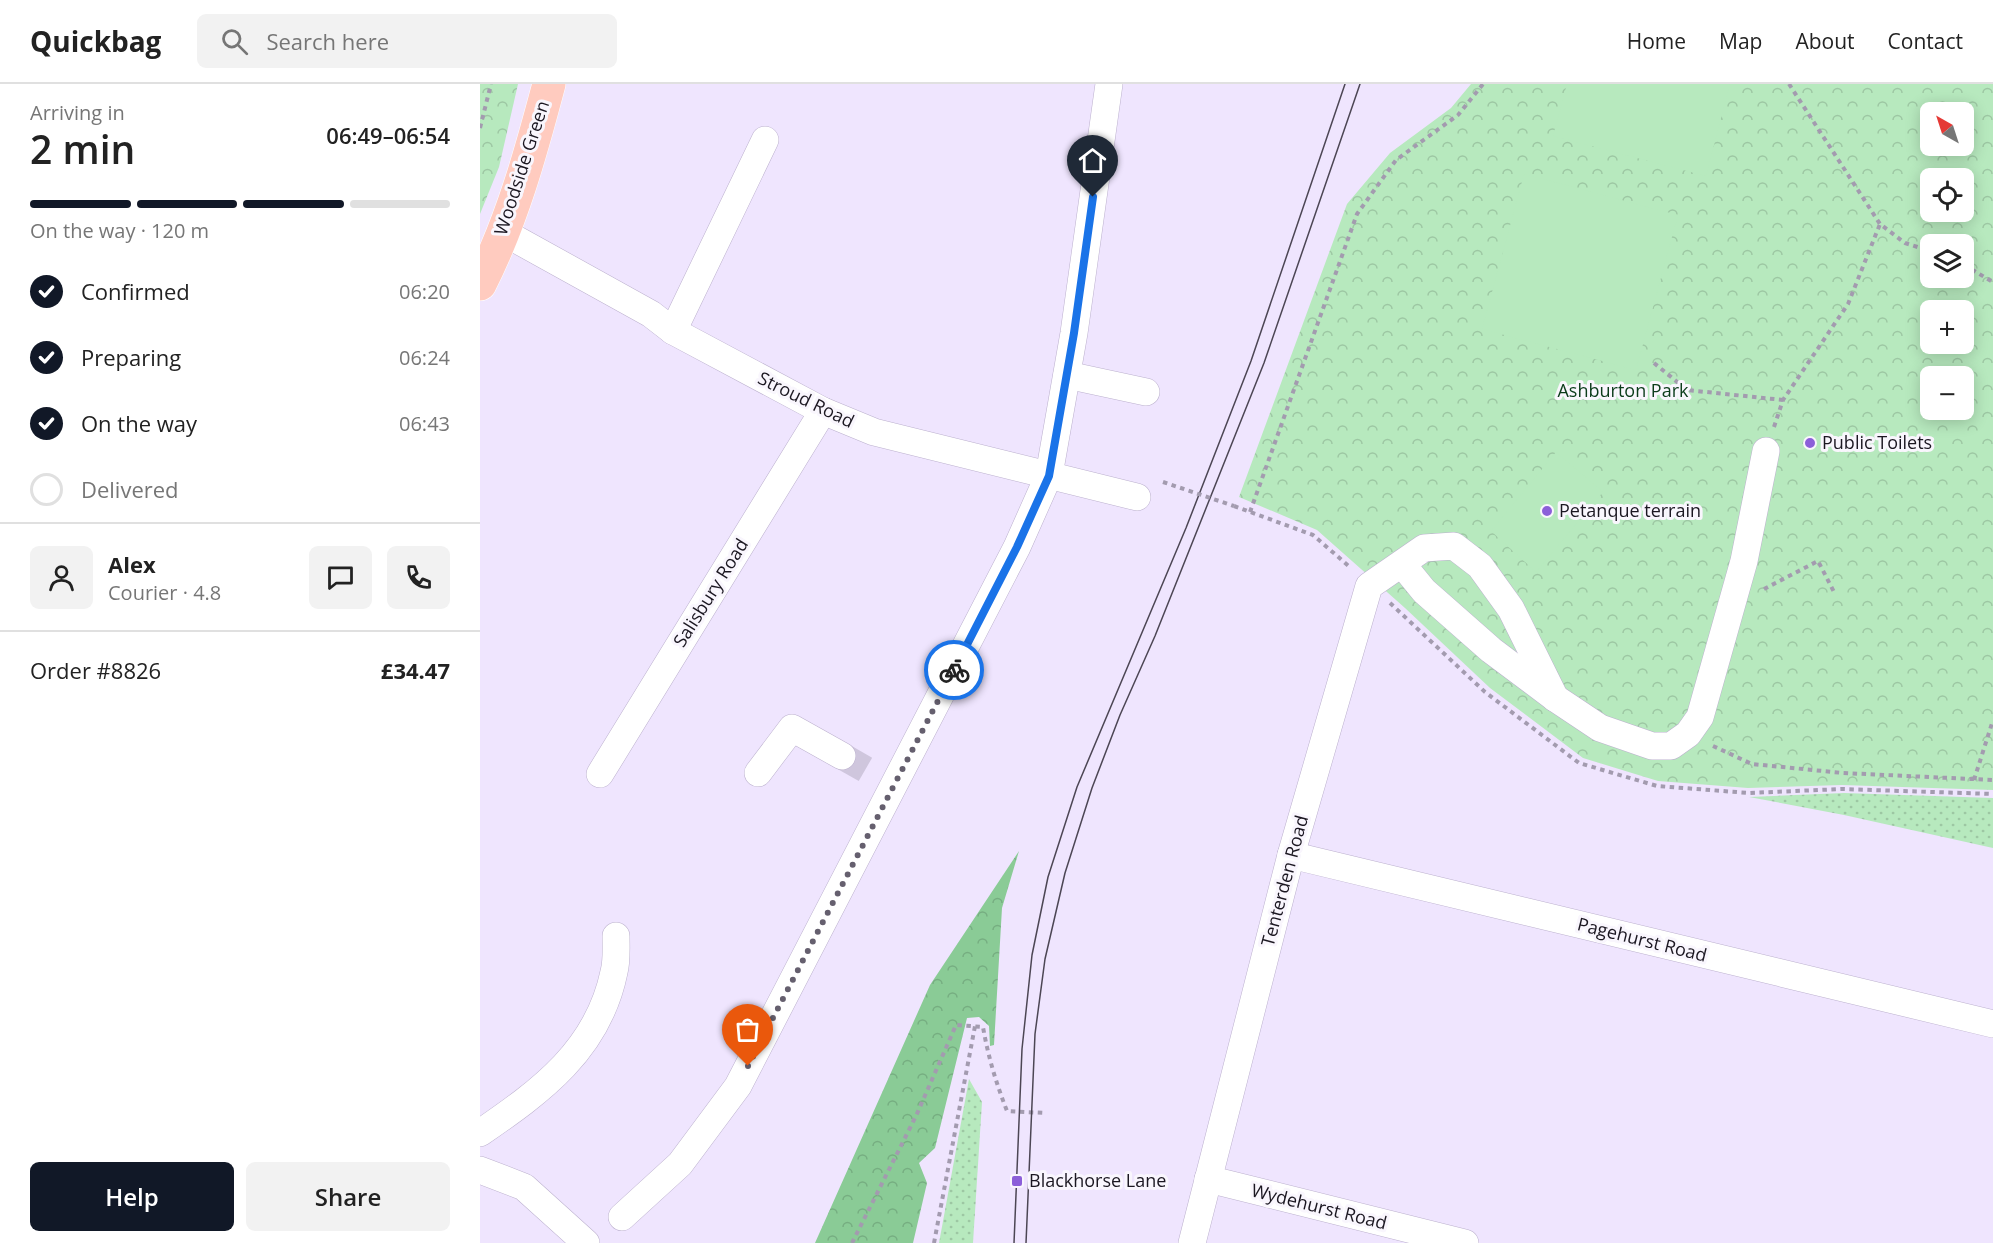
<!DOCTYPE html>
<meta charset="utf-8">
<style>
:root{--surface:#fff;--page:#f2f2f2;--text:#222;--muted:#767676;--line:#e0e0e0;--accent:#111827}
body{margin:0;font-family:"Open Sans",sans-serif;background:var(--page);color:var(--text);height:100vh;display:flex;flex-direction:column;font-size:22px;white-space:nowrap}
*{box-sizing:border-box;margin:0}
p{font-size:20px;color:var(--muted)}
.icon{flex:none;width:33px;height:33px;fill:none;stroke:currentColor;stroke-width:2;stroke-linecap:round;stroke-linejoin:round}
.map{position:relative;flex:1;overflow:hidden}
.sheet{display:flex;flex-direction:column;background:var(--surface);width:480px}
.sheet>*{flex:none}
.needle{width:39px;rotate:321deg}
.fabs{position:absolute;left:1440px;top:18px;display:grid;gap:12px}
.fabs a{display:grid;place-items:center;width:54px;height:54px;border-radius:9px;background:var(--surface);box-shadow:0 3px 15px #0003;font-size:30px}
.pin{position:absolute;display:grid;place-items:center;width:51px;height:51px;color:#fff;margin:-62px -26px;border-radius:50% 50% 50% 0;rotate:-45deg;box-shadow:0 0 6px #0007}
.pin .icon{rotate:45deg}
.courier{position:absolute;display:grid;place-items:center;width:60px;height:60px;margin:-30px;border:4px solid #1a73e8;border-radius:50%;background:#fff;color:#222;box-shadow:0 2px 8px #0007}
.summary em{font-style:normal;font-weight:600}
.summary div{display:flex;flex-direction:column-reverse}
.summary{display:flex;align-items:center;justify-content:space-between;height:102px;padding:0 30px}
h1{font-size:39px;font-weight:600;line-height:45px}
.bar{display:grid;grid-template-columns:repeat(4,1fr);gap:9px 6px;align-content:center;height:72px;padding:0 30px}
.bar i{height:8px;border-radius:4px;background:var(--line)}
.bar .on{background:var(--accent)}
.bar p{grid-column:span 4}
.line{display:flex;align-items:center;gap:15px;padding:0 30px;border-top:2px solid var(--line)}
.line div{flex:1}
.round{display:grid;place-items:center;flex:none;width:63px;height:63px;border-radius:9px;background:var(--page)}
ol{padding:0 30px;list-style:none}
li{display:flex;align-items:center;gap:18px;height:66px}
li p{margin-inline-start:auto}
li .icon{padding:6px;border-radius:50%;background:var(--accent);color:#fff;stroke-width:4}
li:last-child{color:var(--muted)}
li i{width:33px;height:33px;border:3px solid var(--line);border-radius:50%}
.button{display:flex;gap:12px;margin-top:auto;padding:12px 30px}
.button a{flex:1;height:69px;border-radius:9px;background:var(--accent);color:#fff;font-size:24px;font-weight:600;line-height:69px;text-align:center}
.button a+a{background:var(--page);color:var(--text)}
header{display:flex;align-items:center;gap:36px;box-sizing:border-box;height:84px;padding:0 30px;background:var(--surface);border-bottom:2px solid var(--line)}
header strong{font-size:28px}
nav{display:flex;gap:33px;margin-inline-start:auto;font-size:21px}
.search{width:420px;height:54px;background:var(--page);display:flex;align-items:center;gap:15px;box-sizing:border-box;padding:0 21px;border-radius:9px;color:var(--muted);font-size:22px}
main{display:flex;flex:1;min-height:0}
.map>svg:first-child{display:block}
.grass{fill:url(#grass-dots)}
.forest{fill:url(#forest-crowns)}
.park{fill:url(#park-crowns);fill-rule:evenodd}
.pitch{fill:#b7e9be}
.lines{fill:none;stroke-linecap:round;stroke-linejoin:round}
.minor-tunnel{stroke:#cfc6dd;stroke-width:27;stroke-dasharray:27 14;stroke-linecap:butt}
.minor-casing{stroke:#bcb1ce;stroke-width:28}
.major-casing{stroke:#fff;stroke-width:34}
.path{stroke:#a39baf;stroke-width:4;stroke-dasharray:4.5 4.5;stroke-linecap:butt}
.minor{stroke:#fff;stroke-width:27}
.major{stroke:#ffcbbf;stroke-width:33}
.tram{stroke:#4c4654;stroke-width:1.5}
.path-bridge{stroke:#a39baf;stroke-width:4;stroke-dasharray:4.5 4.5;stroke-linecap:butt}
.done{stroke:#655f6e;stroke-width:6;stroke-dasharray:0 10.8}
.route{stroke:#1a73e8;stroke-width:8}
.poi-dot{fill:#8c5fd9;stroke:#f9f6fd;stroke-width:2}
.labels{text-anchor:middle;stroke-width:6;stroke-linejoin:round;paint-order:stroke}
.street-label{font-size:18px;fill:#1b1721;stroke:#f9f6fd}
.park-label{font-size:18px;fill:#0b3c1a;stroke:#f9f6fd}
.poi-label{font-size:18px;fill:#1b1721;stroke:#f9f6fd;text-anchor:start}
</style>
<header>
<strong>Quickbag</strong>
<div class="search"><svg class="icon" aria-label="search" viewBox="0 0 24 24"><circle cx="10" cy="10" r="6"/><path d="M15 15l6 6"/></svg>Search here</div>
<nav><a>Home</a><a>Map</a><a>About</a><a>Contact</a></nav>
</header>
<main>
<section class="sheet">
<div class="summary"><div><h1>2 min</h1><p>Arriving in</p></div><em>06:49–06:54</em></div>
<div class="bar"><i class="on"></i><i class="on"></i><i class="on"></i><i></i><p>On the way · 120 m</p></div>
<ol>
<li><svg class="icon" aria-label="check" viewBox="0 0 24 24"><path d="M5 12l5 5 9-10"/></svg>Confirmed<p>06:20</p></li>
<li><svg class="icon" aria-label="check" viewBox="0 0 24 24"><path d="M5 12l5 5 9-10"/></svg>Preparing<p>06:24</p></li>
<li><svg class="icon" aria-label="check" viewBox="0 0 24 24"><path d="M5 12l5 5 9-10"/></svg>On the way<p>06:43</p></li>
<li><i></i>Delivered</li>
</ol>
<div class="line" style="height:108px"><a class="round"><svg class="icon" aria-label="person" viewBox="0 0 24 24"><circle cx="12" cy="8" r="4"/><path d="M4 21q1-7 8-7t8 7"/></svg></a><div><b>Alex</b><p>Courier · 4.8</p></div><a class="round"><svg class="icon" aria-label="chat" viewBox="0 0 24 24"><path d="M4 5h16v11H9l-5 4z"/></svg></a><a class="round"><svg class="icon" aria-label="phone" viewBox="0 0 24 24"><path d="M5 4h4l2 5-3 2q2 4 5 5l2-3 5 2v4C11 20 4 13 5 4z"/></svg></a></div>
<div class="line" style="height:78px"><div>Order #8826</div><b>£34.47</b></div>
<div class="button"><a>Help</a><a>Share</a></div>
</section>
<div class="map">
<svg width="1513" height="1159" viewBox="0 0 1513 1159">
<defs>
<pattern id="grass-dots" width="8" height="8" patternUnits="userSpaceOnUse" patternTransform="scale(1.5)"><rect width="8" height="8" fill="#b7e9be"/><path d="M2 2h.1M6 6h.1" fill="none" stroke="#9dc7a3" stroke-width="1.8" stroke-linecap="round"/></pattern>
<pattern id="forest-crowns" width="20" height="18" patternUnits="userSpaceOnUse" patternTransform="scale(1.5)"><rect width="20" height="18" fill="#8acb96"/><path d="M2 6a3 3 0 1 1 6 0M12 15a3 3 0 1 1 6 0" fill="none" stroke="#76ae81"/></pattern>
<pattern id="park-crowns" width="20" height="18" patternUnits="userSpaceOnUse" patternTransform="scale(1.5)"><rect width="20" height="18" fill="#b7e9be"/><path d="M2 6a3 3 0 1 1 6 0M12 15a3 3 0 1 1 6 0" fill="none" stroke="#9dc7a3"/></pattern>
</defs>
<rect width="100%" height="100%" fill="#efe5fe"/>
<g class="grass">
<polygon points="1364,709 1513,714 1513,764 1364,731 1269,713"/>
<polygon points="489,995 502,1018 493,1159 459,1159"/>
</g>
<polygon class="forest" points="539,767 522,824 514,961 510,962 509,942 499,933 487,934 455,1064 439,1079 447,1099 433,1159 335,1159 450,901"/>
<g class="park">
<polygon points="0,0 38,0 19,83 0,130"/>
<path d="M991 0H1513V706L1362 701 1268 704 1178 697 1103 674 1010 604 925 524 837 446 759 413 867 120 910 69 971 24ZM1450 28H1484V62H1450ZM1450 94H1484V128H1450ZM1450 160H1484V194H1450ZM1450 226H1484V260H1450ZM1450 292H1484V326H1450Z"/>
</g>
<g class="pitch">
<polygon points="1087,0 1250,0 1226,92 1073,52"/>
<polygon points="1044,90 1198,131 1156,286 1002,245"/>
<polygon points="1076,368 1123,408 1056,488 1011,447"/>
</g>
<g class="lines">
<polyline class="minor-tunnel" points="362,672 397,692"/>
<defs>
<g id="minor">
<polyline points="23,148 171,230 193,247 343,327 394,348 657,413"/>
<polyline points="193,247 285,56"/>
<polyline points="587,291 666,308"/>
<polyline points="922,480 944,507 1011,566 1075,614 1120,644 1172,662 1191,662 1208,650 1220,633 1264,477 1286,367"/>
<polyline points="278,689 312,644 362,672"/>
<polyline points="120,690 343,327"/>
<polyline points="811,771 1513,940"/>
<path d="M0 1049C61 1007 118 966 134 888 137 877 136 864 136 852"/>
<polyline points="0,1086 44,1103 106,1159"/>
<polyline points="728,1095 985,1159"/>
<polyline points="142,1133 200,1080 258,1002 537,463 569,391 594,249 629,0"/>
<polyline points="712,1159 811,771 889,502 944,464 974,462 1000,482 1031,525 1075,614"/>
</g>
<path id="major" d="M0 200C32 137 51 68 69 0"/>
</defs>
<use href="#minor" class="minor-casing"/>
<use href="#major" class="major-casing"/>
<g class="path">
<polyline points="1309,0 1400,140 1425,159 1450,167"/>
<polyline points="0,44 11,0"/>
<polyline points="1484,181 1513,198"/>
<polyline points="1174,279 1207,306 1303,316"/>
<polyline points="1294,343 1303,316 1368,220 1400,140"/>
<polyline points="754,422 833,451 871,484"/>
<polyline points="770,428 877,130 916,76 978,31 1003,0"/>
<polyline points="1284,505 1338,477 1355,510"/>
<polyline points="910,519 1005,608 1099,679 1177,702 1269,709 1362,705 1513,710"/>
<polyline points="1233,662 1272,680 1363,689 1513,696"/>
<polyline points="1494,696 1513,636"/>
<path d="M372 1159 436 1032 476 941 503 943C508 972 516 999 527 1027L565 1029"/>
<polyline points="454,1159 495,942"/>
</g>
<use href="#minor" class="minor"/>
<use href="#major" class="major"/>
<g class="tram">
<polyline points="534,1159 542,965 552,871 568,793 597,703 706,444 771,277 865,0"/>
<polyline points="546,1159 555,950 565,875 585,789 612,704 640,631 675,552 784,279 880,0"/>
</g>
<polyline class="path-bridge" points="683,398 754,422"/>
</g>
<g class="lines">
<polyline class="done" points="268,982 474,586"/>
<polyline class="route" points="474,586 537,463 569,392 594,249 613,113"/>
</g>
<g class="poi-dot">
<circle cx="1330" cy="359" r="6"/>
<circle cx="1067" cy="427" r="6"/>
<rect x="531" y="1091" width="12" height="12" rx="3"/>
</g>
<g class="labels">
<g class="street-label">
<text transform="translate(42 84) rotate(-72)" y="6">Woodside Green</text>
<text transform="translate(326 316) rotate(26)" y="6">Stroud Road</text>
<text transform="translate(231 509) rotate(-58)" y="6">Salisbury Road</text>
<text transform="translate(805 797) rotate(-75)" y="6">Tenterden Road</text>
<text transform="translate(1162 856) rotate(14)" y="6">Pagehurst Road</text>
<text transform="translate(839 1123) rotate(14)" y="6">Wydehurst Road</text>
</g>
<g class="park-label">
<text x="1143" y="313">Ashburton Park</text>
</g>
<g class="poi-label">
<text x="1342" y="365">Public Toilets</text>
<text x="1079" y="433">Petanque terrain</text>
<text x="549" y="1103">Blackhorse Lane</text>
</g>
</g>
</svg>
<div class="fabs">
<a><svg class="needle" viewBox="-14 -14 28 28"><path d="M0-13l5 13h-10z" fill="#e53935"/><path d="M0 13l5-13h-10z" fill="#767676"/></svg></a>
<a><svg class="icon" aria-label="locate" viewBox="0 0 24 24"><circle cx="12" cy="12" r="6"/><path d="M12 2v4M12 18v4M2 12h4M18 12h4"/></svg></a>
<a><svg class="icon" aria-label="layers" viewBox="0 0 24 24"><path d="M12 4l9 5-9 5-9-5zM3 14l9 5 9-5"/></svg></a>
<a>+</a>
<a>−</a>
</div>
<div class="pin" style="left:268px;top:982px;background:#ea580c"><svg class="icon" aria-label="bag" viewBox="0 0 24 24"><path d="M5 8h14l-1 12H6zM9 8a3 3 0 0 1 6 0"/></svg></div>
<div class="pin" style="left:613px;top:113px;background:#1f2937"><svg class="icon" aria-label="home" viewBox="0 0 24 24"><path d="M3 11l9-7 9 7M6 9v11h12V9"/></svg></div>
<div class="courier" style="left:474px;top:586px"><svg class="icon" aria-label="bike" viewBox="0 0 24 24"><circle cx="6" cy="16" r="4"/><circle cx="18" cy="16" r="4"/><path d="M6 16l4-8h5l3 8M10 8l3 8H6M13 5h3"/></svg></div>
</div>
</main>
